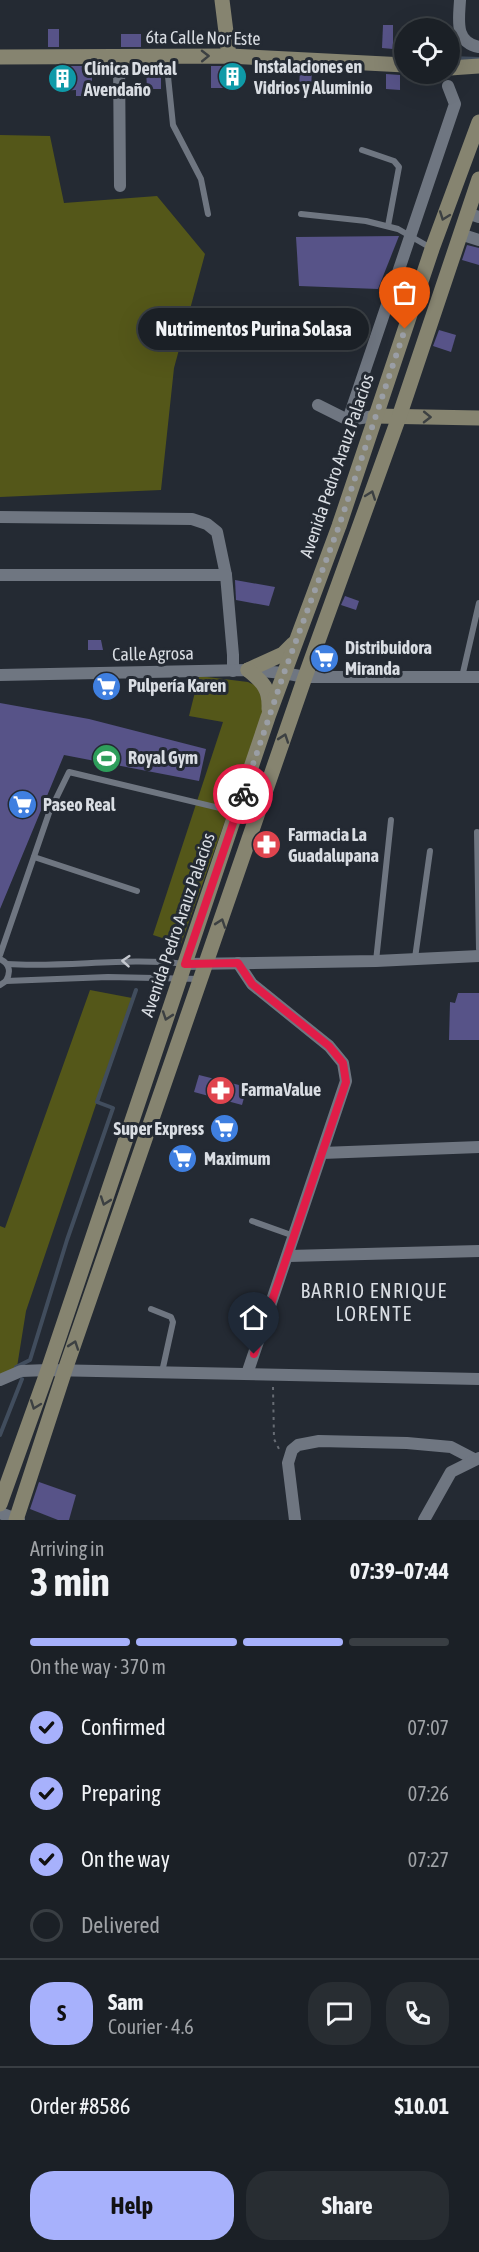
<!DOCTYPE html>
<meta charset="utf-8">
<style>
:root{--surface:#1b2026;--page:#282d32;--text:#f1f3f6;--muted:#a0a3a7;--line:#393e43;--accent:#a7b1fc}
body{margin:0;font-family:"Asap Condensed",sans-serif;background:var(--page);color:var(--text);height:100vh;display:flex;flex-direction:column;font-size:22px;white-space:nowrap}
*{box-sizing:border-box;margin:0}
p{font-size:20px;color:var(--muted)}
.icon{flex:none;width:33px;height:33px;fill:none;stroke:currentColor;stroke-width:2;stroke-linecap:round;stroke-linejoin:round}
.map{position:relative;height:1520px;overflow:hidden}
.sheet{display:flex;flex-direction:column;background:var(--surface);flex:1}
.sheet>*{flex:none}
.fabs{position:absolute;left:394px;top:18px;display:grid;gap:12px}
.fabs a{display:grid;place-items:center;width:66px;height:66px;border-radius:50%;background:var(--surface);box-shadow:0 6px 24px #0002,0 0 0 2px var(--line);font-size:30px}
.pin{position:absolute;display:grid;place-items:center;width:51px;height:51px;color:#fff;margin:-62px -26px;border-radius:50% 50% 50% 0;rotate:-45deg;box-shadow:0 0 6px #0007}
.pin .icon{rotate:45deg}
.courier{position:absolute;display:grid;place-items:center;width:60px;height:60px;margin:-30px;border:4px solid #e11d48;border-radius:50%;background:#fff;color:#222;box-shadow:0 2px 8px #0007}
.bubble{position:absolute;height:42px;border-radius:21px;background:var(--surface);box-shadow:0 6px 24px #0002,0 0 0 2px var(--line);font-size:20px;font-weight:700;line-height:42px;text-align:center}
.summary em{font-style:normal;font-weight:700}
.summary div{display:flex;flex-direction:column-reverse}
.summary{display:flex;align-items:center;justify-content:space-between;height:102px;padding:0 30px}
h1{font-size:39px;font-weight:700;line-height:45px}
.bar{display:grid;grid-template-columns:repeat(4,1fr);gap:9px 6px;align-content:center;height:72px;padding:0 30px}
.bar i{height:8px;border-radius:4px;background:var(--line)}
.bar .on{background:var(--accent)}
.bar p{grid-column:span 4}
.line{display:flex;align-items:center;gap:15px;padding:0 30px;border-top:2px solid var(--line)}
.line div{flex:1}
.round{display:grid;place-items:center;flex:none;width:63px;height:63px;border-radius:24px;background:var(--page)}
ol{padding:0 30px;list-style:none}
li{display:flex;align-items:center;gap:18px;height:66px}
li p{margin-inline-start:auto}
li .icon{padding:6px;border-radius:50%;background:var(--accent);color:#111;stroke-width:4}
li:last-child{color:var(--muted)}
li i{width:33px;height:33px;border:3px solid var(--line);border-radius:50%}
.primary-button{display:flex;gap:12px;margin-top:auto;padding:12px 30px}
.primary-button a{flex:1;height:69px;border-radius:24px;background:var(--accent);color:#111;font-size:24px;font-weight:700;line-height:69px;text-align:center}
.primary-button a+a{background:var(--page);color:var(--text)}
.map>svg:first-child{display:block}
.green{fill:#545719}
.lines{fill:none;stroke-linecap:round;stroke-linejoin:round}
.stream{stroke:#414d5d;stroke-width:4}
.building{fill:#575388}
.path{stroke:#676c74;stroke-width:2;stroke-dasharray:3 4.5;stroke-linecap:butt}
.lane{stroke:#6f7681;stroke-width:6}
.street{stroke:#6f7681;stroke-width:12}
.secondary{stroke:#868470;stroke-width:15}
.oneway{stroke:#3c4042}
.oneway2{stroke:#c4c8cf}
.done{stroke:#9a9ea5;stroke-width:6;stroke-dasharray:0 10.8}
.route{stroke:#e11d48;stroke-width:8}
.labels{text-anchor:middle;stroke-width:6;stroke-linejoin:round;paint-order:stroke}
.street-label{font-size:18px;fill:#d9dde3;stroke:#242a33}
.poi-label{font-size:18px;font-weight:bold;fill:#d9dde3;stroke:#242a33;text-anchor:start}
.neighbourhood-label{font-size:20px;letter-spacing:1.5px;fill:#d9dde3;stroke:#242a33}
</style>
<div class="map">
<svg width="479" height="1520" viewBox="0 0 479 1520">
<rect width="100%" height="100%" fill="#242a33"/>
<g class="green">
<polygon points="0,135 50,136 64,203 157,196 205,254 174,368 161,490 0,497"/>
<polygon points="199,676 248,682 259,687 264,712 181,944 153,935 223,722 189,716"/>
<polygon points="90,990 132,998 26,1311 17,1367 0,1377 0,1226 5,1228"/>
</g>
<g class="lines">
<g class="stream">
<polyline points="450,58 479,59"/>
<polyline points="16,1367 30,1360 67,1240 113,1108 97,1102 136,990"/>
<polyline points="0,1435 22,1379"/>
</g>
</g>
<g class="building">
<polygon points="383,25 393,25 393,49 382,48"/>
<rect x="48" y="29" width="11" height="18"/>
<rect x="121" y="34" width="20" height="13"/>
<polygon points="59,66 92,66 92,96 76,96 76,90 59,91"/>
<rect x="211" y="66" width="27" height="22"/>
<polygon points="146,68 161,68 161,89 147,89"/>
<polygon points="300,69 312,70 311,89 299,89"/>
<polygon points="386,74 400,75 400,90 386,89"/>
<polygon points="399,236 378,289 299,286 296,237"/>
<polygon points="467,245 479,248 479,265 462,260"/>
<polygon points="439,330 456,335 451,352 433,346"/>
<polygon points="235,580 275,587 269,606 236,600"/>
<polygon points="345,596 359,601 356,610 341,605"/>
<polygon points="88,640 101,640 103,650 88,650"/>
<polygon points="324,653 332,655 330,663 327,663 327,669 323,669 320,665"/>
<polygon points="0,703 89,719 206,749 199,781 64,755 0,909"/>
<polygon points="458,993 479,993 479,1040 449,1040 450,1002 455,1003"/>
<polygon points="199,1075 247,1087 242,1105 194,1092"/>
<polygon points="39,1482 76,1495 69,1520 58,1520 30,1509"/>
</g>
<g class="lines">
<polyline class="path" points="273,1387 274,1439 279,1449"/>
<g class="lane">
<polyline points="166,57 173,125 201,179 208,214"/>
<polyline points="362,150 394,161 399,167 388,226"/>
<polyline points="301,214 366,221 398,229 431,248"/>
<polyline points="462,677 479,603"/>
<polyline points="477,832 479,949"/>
<polyline points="34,857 137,891"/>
<polyline points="0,955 49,813 69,772 257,817"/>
<polyline points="415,958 430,851"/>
<path d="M0 959C10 964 11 972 6 981L0 985"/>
<polyline points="376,961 391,820"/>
<path d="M7 964C66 968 125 957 184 964"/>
<polyline points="6,981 108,977 200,979"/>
<polyline points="252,1221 294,1236"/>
<polyline points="151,1309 171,1317 173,1322 162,1372"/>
</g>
<g class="street">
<path d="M460 0C459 20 454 42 479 47"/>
<polyline points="119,57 120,186"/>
<polyline points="467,213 479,217"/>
<polyline points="460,234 479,240"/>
<polyline points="318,405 348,420 375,416"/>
<polyline points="348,420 455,104 448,86"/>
<polyline points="0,517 192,519 207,524 217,532 226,575"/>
<polyline points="0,575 226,575 233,655 233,671"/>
<polyline points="0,675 248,670 284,673 305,677 479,677"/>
<polyline points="238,963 252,984 329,1046 343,1063 346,1081 247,1374"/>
<polyline points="185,964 376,961 479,956"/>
<polyline points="322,1153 479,1147"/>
<polyline points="289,1256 479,1251"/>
<polyline points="0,1380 21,1371 48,1370 479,1379"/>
<polyline points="0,1513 19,1520"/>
<polyline points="295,1520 288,1463 292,1450 298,1445 319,1441 407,1443 451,1447 474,1459"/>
<polyline points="424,1520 451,1472 479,1458"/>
</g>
<g class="secondary">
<polyline points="222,0 229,56"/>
<polyline points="0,57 229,56 405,65"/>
<polyline points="450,68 479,66"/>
<polyline points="375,416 479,418"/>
<polyline points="248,670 283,654 293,644"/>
<path d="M248 670C263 682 270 689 269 709"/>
<polyline points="0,1504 48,1370 268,717 339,526 432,249 479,122"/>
<polyline points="16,1520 65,1370 305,677 399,417 479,179"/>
</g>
</g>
<defs><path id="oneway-chevron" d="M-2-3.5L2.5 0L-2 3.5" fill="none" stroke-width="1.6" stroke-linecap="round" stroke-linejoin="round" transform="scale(1.5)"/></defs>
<g class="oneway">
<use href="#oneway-chevron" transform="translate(205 56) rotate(-1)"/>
<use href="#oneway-chevron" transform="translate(444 216) rotate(110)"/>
<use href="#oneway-chevron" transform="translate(427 417) rotate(1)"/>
<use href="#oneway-chevron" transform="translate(371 495) rotate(-70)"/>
<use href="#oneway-chevron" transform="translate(284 738) rotate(-71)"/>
<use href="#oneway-chevron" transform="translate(221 923) rotate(-71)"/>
<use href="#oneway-chevron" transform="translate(167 1016) rotate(109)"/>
<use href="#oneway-chevron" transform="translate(105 1201) rotate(109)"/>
<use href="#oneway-chevron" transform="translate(74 1345) rotate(-71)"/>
<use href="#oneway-chevron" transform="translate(35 1405) rotate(110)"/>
</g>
<use class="oneway2" href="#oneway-chevron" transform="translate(126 961) rotate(-176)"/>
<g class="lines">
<polyline class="done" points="243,794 284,673 339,526 405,329"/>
<polyline class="route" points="243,794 185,964 238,963 252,984 329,1046 343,1063 346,1082 254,1354"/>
</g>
<defs>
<symbol id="building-disc" viewBox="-11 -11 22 22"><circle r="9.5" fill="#0f9aa8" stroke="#242a33"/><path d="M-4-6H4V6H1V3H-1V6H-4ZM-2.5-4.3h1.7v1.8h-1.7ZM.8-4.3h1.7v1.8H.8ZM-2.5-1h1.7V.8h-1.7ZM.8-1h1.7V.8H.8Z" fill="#fff"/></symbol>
<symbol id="supermarket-disc" viewBox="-11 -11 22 22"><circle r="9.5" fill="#3f7fe0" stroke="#242a33"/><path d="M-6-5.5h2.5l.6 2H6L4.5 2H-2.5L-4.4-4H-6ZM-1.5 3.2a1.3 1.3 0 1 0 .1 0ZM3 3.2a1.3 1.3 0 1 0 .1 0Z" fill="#fff"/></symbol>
<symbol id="stadium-disc" viewBox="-11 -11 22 22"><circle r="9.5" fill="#2e9e5b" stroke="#242a33"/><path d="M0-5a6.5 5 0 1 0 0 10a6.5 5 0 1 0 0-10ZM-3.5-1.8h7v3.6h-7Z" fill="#fff"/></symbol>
<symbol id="pharmacy-disc" viewBox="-11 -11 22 22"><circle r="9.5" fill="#e0444e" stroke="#242a33"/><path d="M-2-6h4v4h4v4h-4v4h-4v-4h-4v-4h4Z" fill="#fff"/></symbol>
</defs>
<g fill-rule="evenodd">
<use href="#building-disc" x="216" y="60" width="33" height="33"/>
<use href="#building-disc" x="46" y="62" width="33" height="33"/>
<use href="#supermarket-disc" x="308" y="642" width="33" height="33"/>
<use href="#supermarket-disc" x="90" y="670" width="33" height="33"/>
<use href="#stadium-disc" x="90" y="742" width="33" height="33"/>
<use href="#supermarket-disc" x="6" y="788" width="33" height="33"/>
<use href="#pharmacy-disc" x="250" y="828" width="33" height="33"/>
<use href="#pharmacy-disc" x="204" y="1074" width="33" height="33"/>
<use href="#supermarket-disc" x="208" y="1112" width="33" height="33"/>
<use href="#supermarket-disc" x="166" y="1142" width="33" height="33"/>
</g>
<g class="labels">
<g class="street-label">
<text transform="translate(203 38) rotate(1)" y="6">6ta Calle Nor Este</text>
<text transform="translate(337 466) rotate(-71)" y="6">Avenida Pedro Arauz Palacios</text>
<text transform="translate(153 654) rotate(-1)" y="6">Calle Agrosa</text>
<text transform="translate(178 925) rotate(-71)" y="6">Avenida Pedro Arauz Palacios</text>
</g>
<g class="poi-label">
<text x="254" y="73">Instalaciones en<tspan x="254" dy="21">Vidrios y Aluminio</tspan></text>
<text x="84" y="75">Clínica Dental<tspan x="84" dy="21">Avendaño</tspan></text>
<text x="345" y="654">Distribuidora<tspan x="345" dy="21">Miranda</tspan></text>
<text x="128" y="692">Pulpería Karen</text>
<text x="128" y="764">Royal Gym</text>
<text x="43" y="811">Paseo Real</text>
<text x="288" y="841">Farmacia La<tspan x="288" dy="21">Guadalupana</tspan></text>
<text x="241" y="1096">FarmaValue</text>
<text x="204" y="1135" text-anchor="end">Super Express</text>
<text x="204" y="1165">Maximum</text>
</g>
<g class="neighbourhood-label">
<text x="374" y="1298">BARRIO ENRIQUE<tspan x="374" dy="23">LORENTE</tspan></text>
</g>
</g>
</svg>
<div class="fabs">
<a><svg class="icon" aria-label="locate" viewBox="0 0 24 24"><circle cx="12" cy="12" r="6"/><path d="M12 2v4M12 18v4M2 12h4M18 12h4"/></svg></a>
</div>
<div class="pin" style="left:405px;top:329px;background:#ea580c"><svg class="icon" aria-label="bag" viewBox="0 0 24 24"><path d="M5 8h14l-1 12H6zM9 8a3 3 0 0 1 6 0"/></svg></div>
<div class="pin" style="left:254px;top:1354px;background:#1f2937"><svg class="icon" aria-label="home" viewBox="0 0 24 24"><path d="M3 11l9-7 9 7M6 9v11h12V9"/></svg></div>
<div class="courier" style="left:243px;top:794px"><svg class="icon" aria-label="bike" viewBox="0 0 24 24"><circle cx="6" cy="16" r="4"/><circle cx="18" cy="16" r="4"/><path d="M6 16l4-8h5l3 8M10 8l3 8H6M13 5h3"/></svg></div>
<div class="bubble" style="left:138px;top:308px;width:231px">Nutrimentos Purina Solasa</div>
</div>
<section class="sheet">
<div class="summary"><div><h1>3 min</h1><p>Arriving in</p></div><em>07:39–07:44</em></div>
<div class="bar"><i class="on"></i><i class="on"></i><i class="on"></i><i></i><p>On the way · 370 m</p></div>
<ol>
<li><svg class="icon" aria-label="check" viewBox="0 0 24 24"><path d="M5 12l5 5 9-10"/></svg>Confirmed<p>07:07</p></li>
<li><svg class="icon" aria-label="check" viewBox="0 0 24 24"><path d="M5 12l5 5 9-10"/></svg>Preparing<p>07:26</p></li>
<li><svg class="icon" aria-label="check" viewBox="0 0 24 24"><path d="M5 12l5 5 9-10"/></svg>On the way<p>07:27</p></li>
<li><i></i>Delivered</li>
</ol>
<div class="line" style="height:108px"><b class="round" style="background:var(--accent);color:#111">S</b><div><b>Sam</b><p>Courier · 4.6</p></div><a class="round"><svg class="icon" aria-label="chat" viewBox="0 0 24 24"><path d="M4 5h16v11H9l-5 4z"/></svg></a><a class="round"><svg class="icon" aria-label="phone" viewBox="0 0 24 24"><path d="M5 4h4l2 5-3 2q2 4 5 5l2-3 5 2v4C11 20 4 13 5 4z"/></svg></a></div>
<div class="line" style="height:78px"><div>Order #8586</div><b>$10.01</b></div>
<div class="primary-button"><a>Help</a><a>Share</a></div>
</section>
